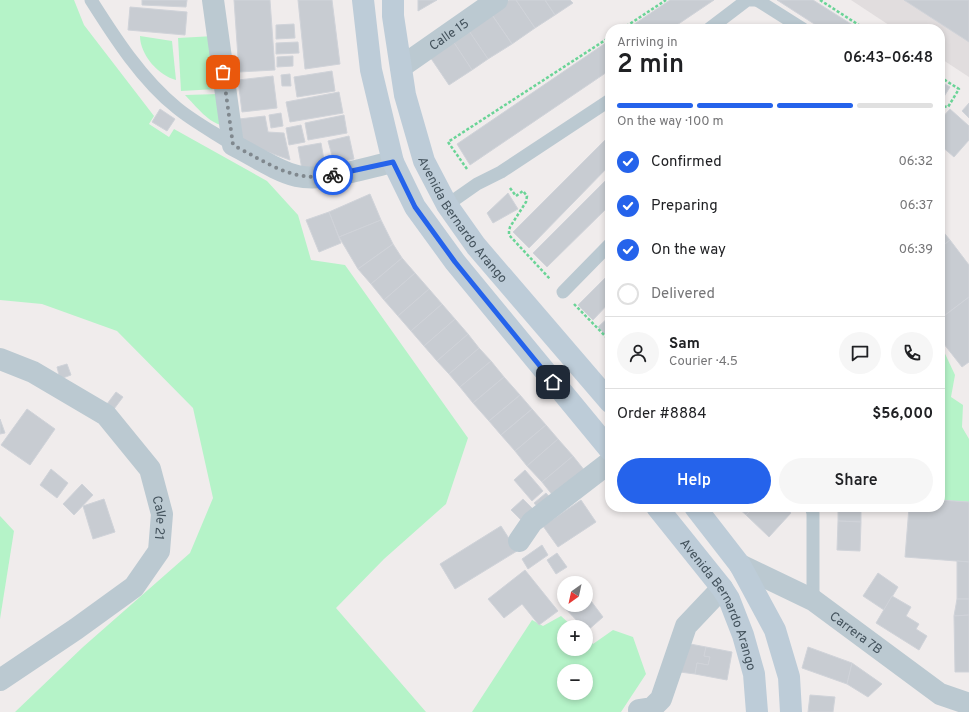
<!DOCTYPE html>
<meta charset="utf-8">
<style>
:root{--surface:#fff;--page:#f6f6f6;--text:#202124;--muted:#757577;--line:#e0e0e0;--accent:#2563eb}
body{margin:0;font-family:Overpass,sans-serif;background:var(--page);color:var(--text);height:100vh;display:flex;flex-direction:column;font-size:15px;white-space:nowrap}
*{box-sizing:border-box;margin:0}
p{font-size:13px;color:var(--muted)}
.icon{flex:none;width:22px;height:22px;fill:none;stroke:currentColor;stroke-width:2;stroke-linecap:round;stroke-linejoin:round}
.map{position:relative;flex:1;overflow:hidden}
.side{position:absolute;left:605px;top:24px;width:340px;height:488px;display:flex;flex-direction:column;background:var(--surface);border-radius:16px;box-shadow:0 2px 6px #0003}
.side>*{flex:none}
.needle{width:26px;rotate:213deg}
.tools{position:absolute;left:557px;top:576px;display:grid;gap:8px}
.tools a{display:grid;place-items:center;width:36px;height:36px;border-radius:50%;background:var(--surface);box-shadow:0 2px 6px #0003;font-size:20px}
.pin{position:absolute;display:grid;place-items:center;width:34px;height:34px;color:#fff;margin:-17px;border-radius:8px;box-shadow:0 2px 6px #0006}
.courier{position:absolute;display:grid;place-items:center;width:40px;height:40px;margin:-20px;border:3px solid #2563eb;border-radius:50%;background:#fff;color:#222;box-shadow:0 1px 5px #0007}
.head em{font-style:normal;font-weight:600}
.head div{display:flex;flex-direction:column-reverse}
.head{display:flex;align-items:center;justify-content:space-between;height:68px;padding:0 12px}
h1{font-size:26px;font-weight:600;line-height:30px}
.bar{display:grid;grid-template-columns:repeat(4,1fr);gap:6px 4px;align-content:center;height:48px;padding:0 12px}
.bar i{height:5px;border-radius:3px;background:var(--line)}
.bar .on{background:var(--accent)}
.bar p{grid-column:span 4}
.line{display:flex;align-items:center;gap:10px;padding:0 12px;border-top:1px solid var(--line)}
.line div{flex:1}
.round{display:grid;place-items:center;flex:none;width:42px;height:42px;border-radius:21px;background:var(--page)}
ol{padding:0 12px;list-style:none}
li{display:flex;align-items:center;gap:12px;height:44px}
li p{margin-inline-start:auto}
li .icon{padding:4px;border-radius:50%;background:var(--accent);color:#fff;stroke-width:4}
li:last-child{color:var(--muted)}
li i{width:22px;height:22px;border:2px solid var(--line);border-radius:50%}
.cta{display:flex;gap:8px;margin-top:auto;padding:8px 12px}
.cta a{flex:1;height:46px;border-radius:24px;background:var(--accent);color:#fff;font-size:16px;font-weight:600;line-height:46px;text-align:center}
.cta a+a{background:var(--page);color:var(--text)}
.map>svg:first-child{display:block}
.education{fill:#e1ddde}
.green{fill:#b5f3c8;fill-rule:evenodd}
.building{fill:#c8ccd2;stroke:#d0d3d9}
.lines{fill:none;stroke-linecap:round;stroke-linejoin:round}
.path{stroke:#6ad497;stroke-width:2.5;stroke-dasharray:3 2;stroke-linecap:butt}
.service{stroke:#bbc9d1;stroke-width:13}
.minor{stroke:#bbc9d1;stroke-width:22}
.secondary{stroke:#bdccd8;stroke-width:22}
.done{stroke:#80888e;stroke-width:4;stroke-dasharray:0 7.2}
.route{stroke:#2563eb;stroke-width:5}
.labels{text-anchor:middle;stroke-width:4;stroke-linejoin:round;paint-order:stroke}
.street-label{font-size:13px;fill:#43525c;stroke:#fff}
</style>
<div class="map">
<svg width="969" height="712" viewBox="0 0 969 712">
<rect width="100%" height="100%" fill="#f0ecec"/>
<polygon class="education" points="851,0 969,0 969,77 940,58 940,29 895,29"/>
<g class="green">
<polygon points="0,0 74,0 84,25 154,116 149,124 169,137 174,129 267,181 298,215 311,260 345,265 468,438 446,504 384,559 336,608 426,712 15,712 83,647 190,553 213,498 193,408 117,331 42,304 0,300"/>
<path d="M140 36 172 41 176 80C159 76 140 55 140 36Z"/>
<polygon points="214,36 217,89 181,91 178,38"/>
<path d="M219 94 225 126C209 124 196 106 185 95Z"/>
<polygon points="940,343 955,375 951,397 963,405 962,427 969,439 969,502 940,500"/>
<polygon points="0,516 14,531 0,619"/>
<path d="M561 616 573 627H564V649H586V638L593 644 613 630 633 637 646 674 621 712H472L532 620 543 626ZM564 671H586V693H564Z"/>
</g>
<g class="building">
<polygon points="142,0 187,0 186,7 142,5"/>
<polygon points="234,0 270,0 275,70 239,72"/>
<polygon points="298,0 332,0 340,64 305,69"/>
<polygon points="418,0 437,0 418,11"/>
<polygon points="509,0 516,0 535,28 512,44 490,12"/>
<polygon points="516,0 545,0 555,15 535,28"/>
<polygon points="545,0 570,0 573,3 555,15"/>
<polygon points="670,0 714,0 671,29 627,29"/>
<polygon points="777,0 813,0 859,29 822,29"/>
<polygon points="904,0 969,0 969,42"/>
<polygon points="130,7 187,12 185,35 128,30"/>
<polygon points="490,12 512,44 488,59 467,28"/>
<polygon points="294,24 295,38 276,39 276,25"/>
<polygon points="467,28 488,59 472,70 451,38"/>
<polygon points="451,38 472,70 449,85 428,54"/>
<polygon points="610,40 610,70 470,165 457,144"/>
<polygon points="298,42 299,53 276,54 276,43"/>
<polygon points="293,56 293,66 277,67 277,57"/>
<polygon points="332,71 335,91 297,97 294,77"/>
<polygon points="290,74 291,86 282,86 281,75"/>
<polygon points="273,76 277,108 242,112 238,80"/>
<polygon points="940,81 950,87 940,103"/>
<polygon points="339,92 343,113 290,122 286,102"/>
<polygon points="969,103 969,118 962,111"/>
<polygon points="160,109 175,119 167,131 152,122"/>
<polygon points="950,109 969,126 969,140 954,157 940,145 940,120"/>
<polygon points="281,113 283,126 271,128 269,115"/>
<polygon points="344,115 347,133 308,140 305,123"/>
<polygon points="265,116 268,132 284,133 290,160 240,142 239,119"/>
<polygon points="301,125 305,142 289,145 286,128"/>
<polygon points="610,135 610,165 529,248 513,232"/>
<polygon points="349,136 354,159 334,163 328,141"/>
<polygon points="321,143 326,171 303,175 298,147"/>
<polygon points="610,176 610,205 547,267 533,253"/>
<polygon points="508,193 518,209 493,223 487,213"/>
<polygon points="370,194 381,220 339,237 329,212"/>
<polygon points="329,212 341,243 319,252 306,220"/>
<polygon points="381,220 393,244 358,269 339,237"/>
<polygon points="940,228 950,240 940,248"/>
<polygon points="950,240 969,265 969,297 940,319 940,248"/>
<polygon points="393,244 402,258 371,284 358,269"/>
<polygon points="402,258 415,273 384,300 371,284"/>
<polygon points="415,273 429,289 398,316 384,300"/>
<polygon points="610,273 610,302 593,320 578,305"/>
<polygon points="429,289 442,304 411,331 398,316"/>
<polygon points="969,297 969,362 962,367 940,339 940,319"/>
<polygon points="442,304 455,319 424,346 411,331"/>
<polygon points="610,316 610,339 598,327"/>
<polygon points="455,319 468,334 437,361 424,346"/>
<polygon points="468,334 479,348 449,374 437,361"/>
<polygon points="479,348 491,361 460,387 449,374"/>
<polygon points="491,361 504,377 473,403 460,387"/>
<polygon points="67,364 71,375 60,379 57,367"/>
<polygon points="504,377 520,395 489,421 473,403"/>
<polygon points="116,392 123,397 111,413 104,408"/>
<polygon points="520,395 532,409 501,435 489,421"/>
<polygon points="27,409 55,429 30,465 1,445"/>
<polygon points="532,409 546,425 515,451 501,435"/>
<polygon points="0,419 5,433 0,434"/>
<polygon points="546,425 558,439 527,466 515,451"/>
<polygon points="558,439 573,456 542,482 527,466"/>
<polygon points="573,456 585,471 554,497 542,482"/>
<polygon points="51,469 68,483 57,498 40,485"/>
<polygon points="525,470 543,491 532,501 514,480"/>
<polygon points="82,484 93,495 74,515 63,504"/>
<polygon points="546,493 554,502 542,512 534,503"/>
<polygon points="104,499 115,532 93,539 83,506"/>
<polygon points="523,499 536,512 524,523 511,510"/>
<polygon points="581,500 596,522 558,547 543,526"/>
<polygon points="940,500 969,502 969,562 905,557 909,507 940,507"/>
<polygon points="737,507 754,507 746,515"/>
<polygon points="754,507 785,507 791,513 769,537 746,515"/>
<polygon points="838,507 861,507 861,522 838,521"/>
<polygon points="838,521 861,522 860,551 837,550"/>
<polygon points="501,526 517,551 455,589 440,564"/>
<polygon points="542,545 548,555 528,569 522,559"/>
<polygon points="557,553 567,567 556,574 547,560"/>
<polygon points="957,561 969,562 969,599 957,599"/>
<polygon points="525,570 558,611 539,625 522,604 504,618 488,599"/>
<polygon points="878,573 898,587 884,610 863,596"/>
<polygon points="892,596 911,607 906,616 919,624 916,629 927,636 919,650 876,623"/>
<polygon points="957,599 969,599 969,615 954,616"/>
<polygon points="586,601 591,601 603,617 587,631 586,627 583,627 559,602 564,602 564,605 586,605"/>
<polygon points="969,615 969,672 955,672 954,616"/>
<polygon points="685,643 706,647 704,656 710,657 708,665 697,663 695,674 680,672"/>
<polygon points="706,647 732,652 727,680 695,674 697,663 708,665 710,657 704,656"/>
<polygon points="808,647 852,663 847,684 802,668"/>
<polygon points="852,663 882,684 868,697 847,684"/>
<polygon points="810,695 835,697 833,712 808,712"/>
</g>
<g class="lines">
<g class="path">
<polyline points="820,0 865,29"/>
<polyline points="622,29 666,0"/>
<polyline points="940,77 959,89 948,107 940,106"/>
<polyline points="467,169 448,142 610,37"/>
<polyline points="510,188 516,196 523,191 527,196 526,202 510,227 509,231 509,235 550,279"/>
<polyline points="574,304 610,341"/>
</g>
<g class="service">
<path d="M91 0C115 38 142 80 177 108 194 122 215 133 233 145"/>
<polyline points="757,0 803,29"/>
<polyline points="709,29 747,0 757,0"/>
<polyline points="447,205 477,184 501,172 610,100"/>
<polyline points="563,292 610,244"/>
<polyline points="811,507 813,513 813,600"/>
</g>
<g class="minor">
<path d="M213 0 233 145C253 155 276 171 297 176 324 182 365 168 393 162"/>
<path id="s1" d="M401 67 497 0"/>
<path id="s2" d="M0 359 33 372 106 415 150 469 162 514 159 551 134 587 76 629 0 680"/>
<polyline points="519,541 532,522 610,462"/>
<path id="s3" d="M740 565 813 600 940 694 969 704"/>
<polyline points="639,710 652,708 661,699 686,626 722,588"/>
</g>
<g class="secondary">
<polyline points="363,0 371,70 393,162 415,207 455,262 610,450"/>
<path id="s4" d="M393 0V16L405 95 424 161 447 205 476 246 610 402"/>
<path id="s5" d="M657 507 722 588 729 599 743 635 754 674 757 712"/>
<polyline points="695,507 740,565 775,630 789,677 791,712"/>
</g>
</g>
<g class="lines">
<path class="done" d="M223 72 233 145C268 163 293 183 333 175"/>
<polyline class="route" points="333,175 393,162 415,207 455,262 553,382"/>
</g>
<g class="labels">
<g class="street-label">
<text dy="5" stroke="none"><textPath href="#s1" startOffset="58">Calle 15</textPath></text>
<text dy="5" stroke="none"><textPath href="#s4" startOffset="235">Avenida Bernardo Arango</textPath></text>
<text dy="5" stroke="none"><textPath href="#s2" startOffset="240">Calle 21</textPath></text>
<text dy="5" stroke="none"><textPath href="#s5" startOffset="117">Avenida Bernardo Arango</textPath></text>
<text dy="5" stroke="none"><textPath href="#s3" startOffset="135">Carrera 7B</textPath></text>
</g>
</g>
</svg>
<div class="tools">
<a><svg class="needle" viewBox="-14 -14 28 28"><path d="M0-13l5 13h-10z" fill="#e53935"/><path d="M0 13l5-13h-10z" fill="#757577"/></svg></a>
<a>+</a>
<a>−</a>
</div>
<div class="pin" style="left:223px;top:72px;background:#ea580c"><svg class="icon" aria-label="bag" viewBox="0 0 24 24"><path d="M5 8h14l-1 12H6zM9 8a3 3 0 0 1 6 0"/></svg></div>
<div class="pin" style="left:553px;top:382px;background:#1f2937"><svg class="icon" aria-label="home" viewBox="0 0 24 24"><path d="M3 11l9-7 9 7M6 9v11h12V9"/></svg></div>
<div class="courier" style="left:333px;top:175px"><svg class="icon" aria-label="bike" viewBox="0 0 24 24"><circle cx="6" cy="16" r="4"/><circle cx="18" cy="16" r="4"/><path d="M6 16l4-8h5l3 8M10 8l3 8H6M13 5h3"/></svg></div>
<section class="side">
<div class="head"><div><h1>2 min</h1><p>Arriving in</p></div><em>06:43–06:48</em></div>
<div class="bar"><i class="on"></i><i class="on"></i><i class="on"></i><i></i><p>On the way · 100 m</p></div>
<ol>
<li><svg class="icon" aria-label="check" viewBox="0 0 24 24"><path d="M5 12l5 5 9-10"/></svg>Confirmed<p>06:32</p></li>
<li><svg class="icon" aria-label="check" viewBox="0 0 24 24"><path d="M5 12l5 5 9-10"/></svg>Preparing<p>06:37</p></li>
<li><svg class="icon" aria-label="check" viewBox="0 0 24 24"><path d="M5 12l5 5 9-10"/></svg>On the way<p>06:39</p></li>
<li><i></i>Delivered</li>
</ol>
<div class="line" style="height:72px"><a class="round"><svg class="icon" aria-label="person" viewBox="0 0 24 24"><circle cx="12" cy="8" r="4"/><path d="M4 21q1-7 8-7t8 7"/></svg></a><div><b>Sam</b><p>Courier · 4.5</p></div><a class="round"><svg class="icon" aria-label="chat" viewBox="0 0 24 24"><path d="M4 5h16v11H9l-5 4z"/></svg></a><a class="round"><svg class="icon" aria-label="phone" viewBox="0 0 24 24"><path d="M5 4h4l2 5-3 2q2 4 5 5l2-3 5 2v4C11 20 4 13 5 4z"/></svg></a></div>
<div class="line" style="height:52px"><div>Order #8884</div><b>$56,000</b></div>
<div class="cta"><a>Help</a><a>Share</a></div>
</section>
</div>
